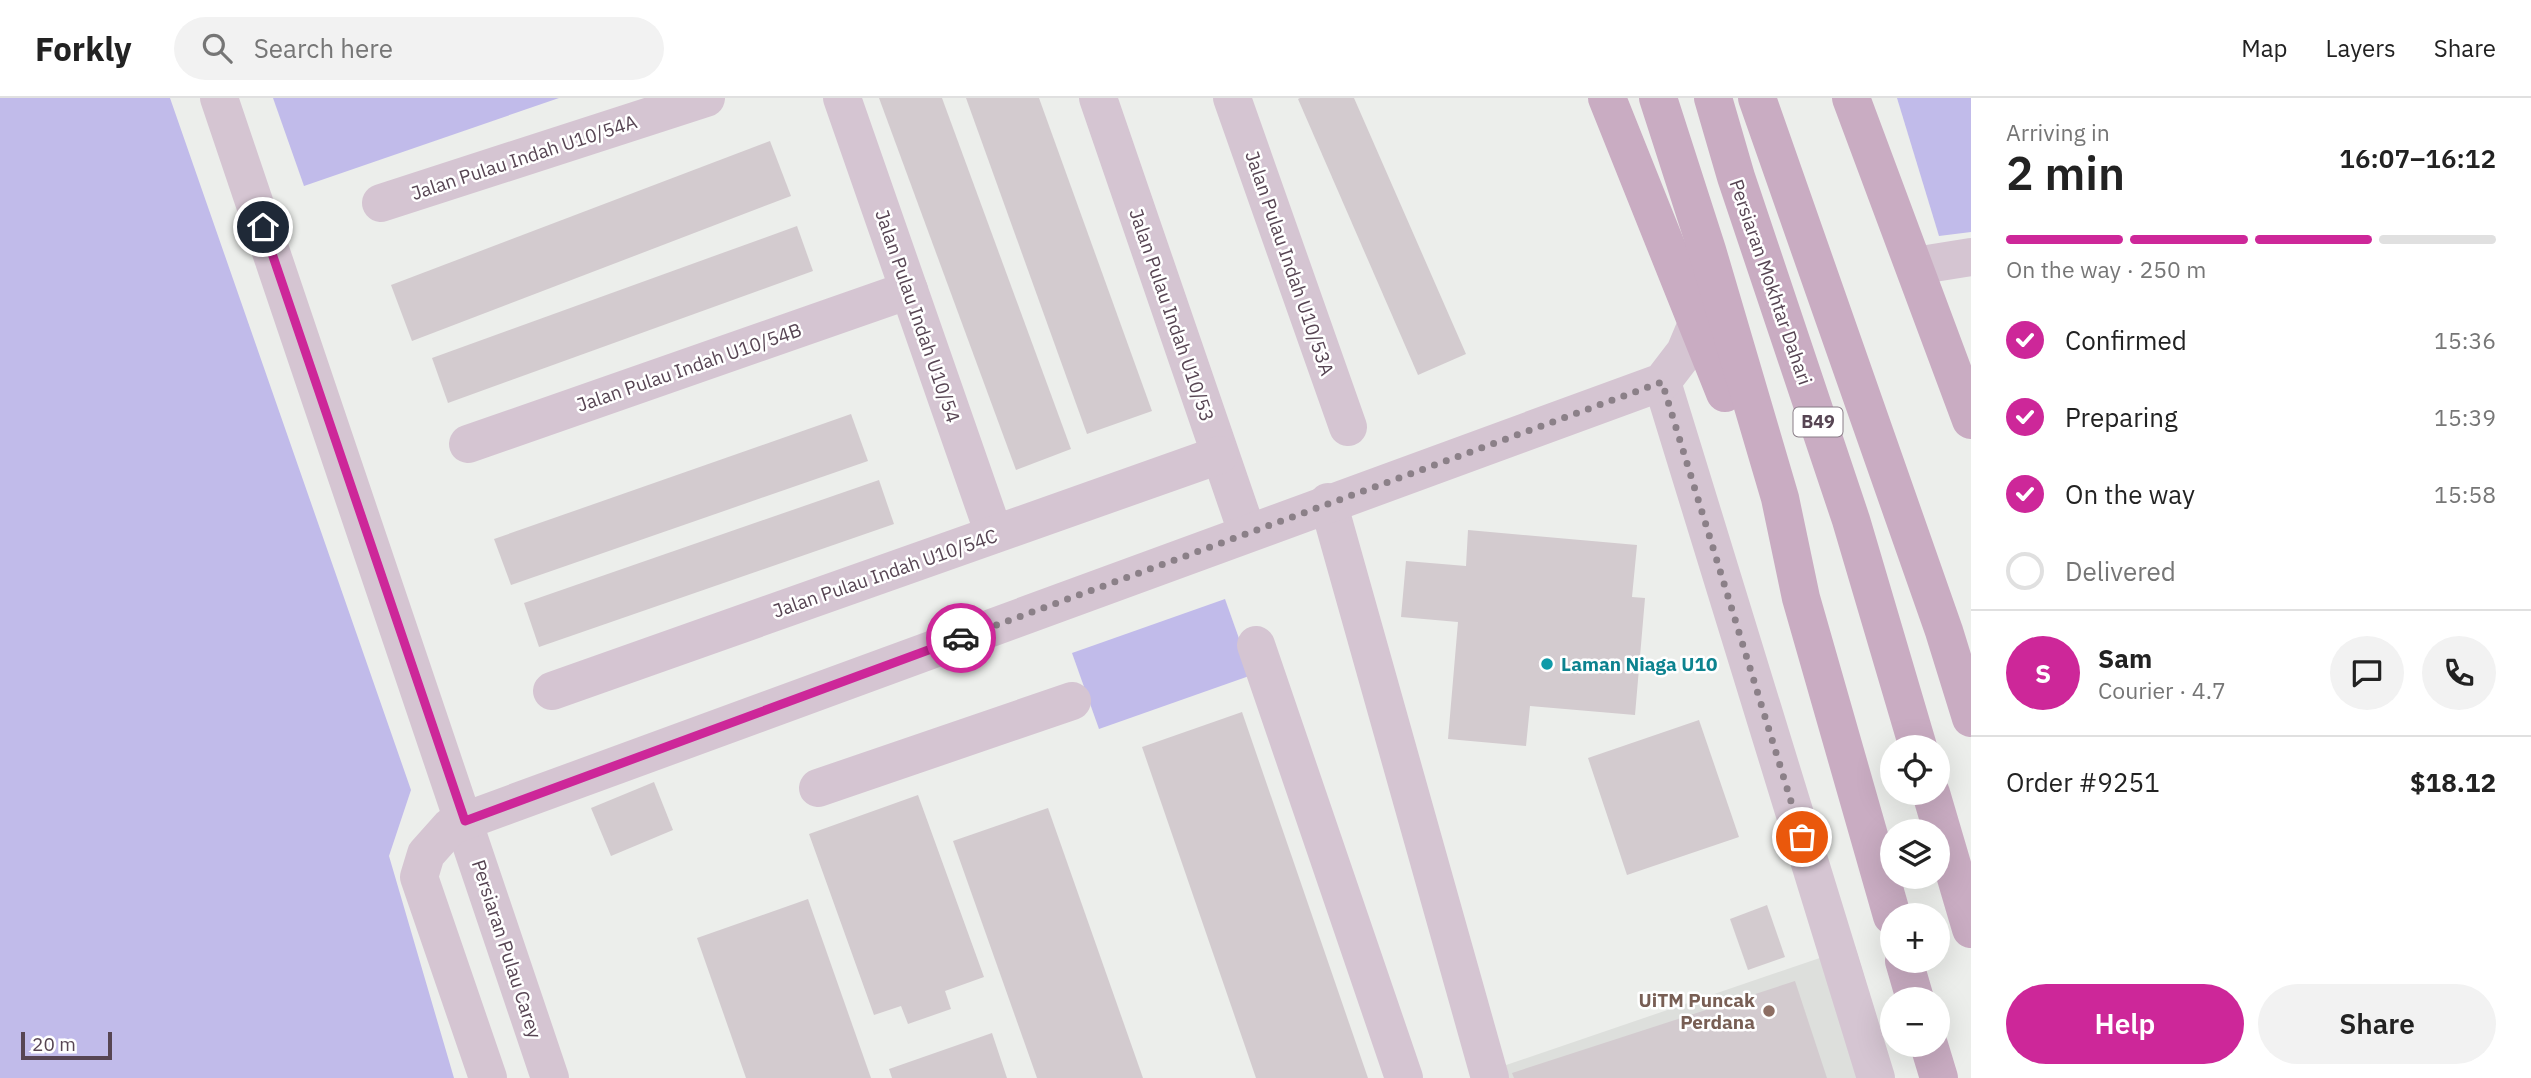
<!DOCTYPE html>
<meta charset="utf-8">
<style>
:root{--surface:#fff;--page:#f2f2f2;--text:#222;--muted:#767676;--line:#e0e0e0;--accent:#cd2799}
body{margin:0;font-family:"IBM Plex Sans",sans-serif;background:var(--page);color:var(--text);height:100vh;display:flex;flex-direction:column;font-size:26px;white-space:nowrap}
*{box-sizing:border-box;margin:0}
p{font-size:23px;color:var(--muted)}
.icon{flex:none;width:38px;height:38px;fill:none;stroke:currentColor;stroke-width:2;stroke-linecap:round;stroke-linejoin:round}
.map{position:relative;flex:1;overflow:hidden}
.sheet{display:flex;flex-direction:column;background:var(--surface);width:560px}
.sheet>*{flex:none}
.fabs{position:absolute;left:1880px;top:637px;display:grid;gap:14px}
.fabs a{display:grid;place-items:center;width:70px;height:70px;border-radius:50%;background:var(--surface);box-shadow:0 7px 28px #0002;font-size:35px}
.scale{position:absolute;left:21px;bottom:18px;width:91px;box-sizing:border-box;padding-left:7px;border:4px solid #574553;border-top:0;font-size:19px;line-height:24px;white-space:nowrap;color:#574553;-webkit-text-stroke:5px #fff;paint-order:stroke}
.pin{position:absolute;display:grid;place-items:center;width:60px;height:60px;color:#fff;margin:-30px;border:4px solid #fff;border-radius:50%;box-shadow:0 2px 7px #0007}
.courier{position:absolute;display:grid;place-items:center;width:70px;height:70px;margin:-35px;border:5px solid #cd2799;border-radius:50%;background:#fff;color:#222;box-shadow:0 2px 9px #0007}
.summary em{font-style:normal;font-weight:600}
.summary div{display:flex;flex-direction:column-reverse}
.summary{display:flex;align-items:center;justify-content:space-between;height:119px;padding:0 35px}
h1{font-size:46px;font-weight:600;line-height:52px}
.bar{display:grid;grid-template-columns:repeat(4,1fr);gap:10px 7px;align-content:center;height:84px;padding:0 35px}
.bar i{height:9px;border-radius:5px;background:var(--line)}
.bar .active{background:var(--accent)}
.bar p{grid-column:span 4}
.line{display:flex;align-items:center;gap:18px;padding:0 35px;border-top:2px solid var(--line)}
.line div{flex:1}
.round{display:grid;place-items:center;flex:none;width:74px;height:74px;border-radius:37px;background:var(--page)}
ol{padding:0 35px;list-style:none}
li{display:flex;align-items:center;gap:21px;height:77px}
li p{margin-inline-start:auto}
li .icon{padding:7px;border-radius:50%;background:var(--accent);color:#fff;stroke-width:4}
li:last-child{color:var(--muted)}
li i{width:38px;height:38px;border:4px solid var(--line);border-radius:50%}
.action{display:flex;gap:14px;margin-top:auto;padding:14px 35px}
.action a{flex:1;height:80px;border-radius:42px;background:var(--accent);color:#fff;font-size:28px;font-weight:600;line-height:80px;text-align:center}
.action a+a{background:var(--page);color:var(--text)}
header{display:flex;align-items:center;gap:42px;box-sizing:border-box;height:98px;padding:0 35px;background:var(--surface);border-bottom:2px solid var(--line)}
header strong{font-size:33px}
nav{display:flex;gap:38px;margin-inline-start:auto;font-size:24px}
.search{width:490px;height:63px;background:var(--page);display:flex;align-items:center;gap:18px;box-sizing:border-box;padding:0 24px;border-radius:38px;color:var(--muted);font-size:26px}
main{display:flex;flex:1;min-height:0}
.map>svg:first-child{display:block}
.education{fill:#dddfdc}
.green{fill:#c1bbea}
.building{fill:#d3cbcf}
.lines{fill:none;stroke-linecap:round;stroke-linejoin:round}
.minor{stroke:#d5c5d2;stroke-width:38}
.major{stroke:#c9acc2;stroke-width:38}
.done{stroke:#8b8088;stroke-width:7;stroke-dasharray:0 12.6}
.route{stroke:#cd2799;stroke-width:9}
.culture-dot{fill:#0f9aa8;stroke:#fff;stroke-width:2.5}
.education-dot{fill:#8d6e63;stroke:#fff;stroke-width:2.5}
.labels{text-anchor:middle;stroke-width:5;stroke-linejoin:round;paint-order:stroke}
.shield{fill:#fff;stroke:#897d87;stroke-width:2}
.shield-label{font-size:18px;font-weight:bold;fill:#574553}
.street-label{font-size:19px;fill:#574553;stroke:#fff}
.culture-label{font-size:19px;font-weight:bold;fill:#0d838f;stroke:#fff;text-anchor:start}
.education-label{font-size:19px;font-weight:bold;fill:#785e54;stroke:#fff;text-anchor:end}
</style>
<header>
<strong>Forkly</strong>
<div class="search"><svg class="icon" aria-label="search" viewBox="0 0 24 24"><circle cx="10" cy="10" r="6"/><path d="M15 15l6 6"/></svg>Search here</div>
<nav><a>Map</a><a>Layers</a><a>Share</a></nav>
</header>
<main>
<div class="map">
<svg width="1971" height="980" viewBox="0 0 1971 980">
<rect width="100%" height="100%" fill="#eceeeb"/>
<polygon class="education" points="1855,848 1895,980 1474,980 1474,978"/>
<g class="green">
<polygon points="0,0 170,0 411,692 389,758 454,980 0,980"/>
<polygon points="273,0 559,0 304,88"/>
<polygon points="1897,0 1971,0 1971,134 1939,138"/>
<polygon points="1225,501 1252,577 1099,631 1072,555"/>
</g>
<g class="building">
<polygon points="879,0 942,0 1071,351 1016,372"/>
<polygon points="966,0 1039,0 1152,313 1087,336"/>
<polygon points="1300,0 1354,0 1466,256 1418,277 1298,1"/>
<polygon points="770,43 791,98 412,243 391,187"/>
<polygon points="797,128 813,173 448,305 432,260"/>
<polygon points="851,316 868,363 511,487 494,441"/>
<polygon points="879,382 894,426 539,549 524,505"/>
<polygon points="1468,432 1637,447 1632,499 1645,500 1635,617 1530,608 1526,648 1448,641 1458,524 1401,519 1406,463 1466,468"/>
<polygon points="1242,614 1368,980 1256,980 1142,649"/>
<polygon points="1699,622 1739,739 1627,777 1588,660"/>
<polygon points="654,684 673,732 611,758 591,710"/>
<polygon points="918,697 984,879 945,893 951,911 908,926 901,908 874,917 809,736"/>
<polygon points="1048,710 1143,980 1037,980 953,743"/>
<polygon points="808,801 871,980 746,980 697,840"/>
<polygon points="1767,807 1785,859 1748,872 1730,821"/>
<polygon points="1795,883 1827,980 1514,980 1512,975"/>
<polygon points="992,935 1007,980 892,980 889,971"/>
</g>
<g class="lines">
<g class="minor">
<polyline points="219,0 550,980"/>
<polyline points="842,0 994,436"/>
<polyline points="1098,0 1247,434"/>
<polyline points="1232,0 1348,329"/>
<polyline points="381,105 706,0"/>
<polyline points="1915,168 1971,159"/>
<polyline points="1662,284 1876,980"/>
<polyline points="468,346 909,192"/>
<polyline points="1328,404 1490,980"/>
<polyline points="1256,547 1404,980"/>
<polyline points="552,593 1219,357"/>
<polyline points="818,690 1072,603"/>
<polyline points="488,980 419,779 426,756 451,728 1662,284 1685,254 1698,223"/>
</g>
<g class="major">
<polyline points="1607,0 1725,295"/>
<polyline points="1658,0 1707,152 1780,400 1801,500 1892,818"/>
<polyline points="1713,0 1736,79 1851,422 1918,649"/>
<polyline points="1757,0 1944,533 1971,620"/>
<polyline points="1851,0 1971,322"/>
<polyline points="1931,695 1971,831"/>
<polyline points="1904,863 1915,901"/>
<polyline points="1929,947 1939,980"/>
</g>
</g>
<g class="lines">
<polyline class="done" points="961,540 1662,284 1802,739"/>
<polyline class="route" points="263,129 465,723 961,540"/>
</g>
<circle class="culture-dot" cx="1547" cy="566" r="7"/>
<circle class="education-dot" cx="1769" cy="913" r="7"/>
<g class="labels">
<rect class="shield" x="1793.5" y="309.5" width="49" height="29" rx="5"/>
<g class="shield-label">
<text x="1818" y="330">B49</text>
</g>
<g class="street-label">
<text transform="translate(524 59) rotate(-18)" y="7">Jalan Pulau Indah U10/54A</text>
<text transform="translate(1290 165) rotate(71)" y="7">Jalan Pulau Indah U10/53A</text>
<text transform="translate(1771 184) rotate(71)" y="7">Persiaran Mokhtar Dahari</text>
<text transform="translate(1172 217) rotate(71)" y="7">Jalan Pulau Indah U10/53</text>
<text transform="translate(918 218) rotate(71)" y="7">Jalan Pulau Indah U10/54</text>
<text transform="translate(689 269) rotate(-19)" y="7">Jalan Pulau Indah U10/54B</text>
<text transform="translate(885 475) rotate(-19)" y="7">Jalan Pulau Indah U10/54C</text>
<text transform="translate(507 851) rotate(72)" y="7">Persiaran Pulau Carey</text>
</g>
<g class="culture-label">
<text x="1561" y="573">Laman Niaga U10</text>
</g>
<g class="education-label">
<text x="1755" y="909">UiTM Puncak<tspan x="1755" dy="22">Perdana</tspan></text>
</g>
</g>
</svg>
<div class="fabs">
<a><svg class="icon" aria-label="locate" viewBox="0 0 24 24"><circle cx="12" cy="12" r="6"/><path d="M12 2v4M12 18v4M2 12h4M18 12h4"/></svg></a>
<a><svg class="icon" aria-label="layers" viewBox="0 0 24 24"><path d="M12 4l9 5-9 5-9-5zM3 14l9 5 9-5"/></svg></a>
<a>+</a>
<a>−</a>
</div>
<div class="scale">20 m</div>
<div class="pin" style="left:1802px;top:739px;background:#ea580c"><svg class="icon" aria-label="bag" viewBox="0 0 24 24"><path d="M5 8h14l-1 12H6zM9 8a3 3 0 0 1 6 0"/></svg></div>
<div class="pin" style="left:263px;top:129px;background:#1f2937"><svg class="icon" aria-label="home" viewBox="0 0 24 24"><path d="M3 11l9-7 9 7M6 9v11h12V9"/></svg></div>
<div class="courier" style="left:961px;top:540px"><svg class="icon" aria-label="car" viewBox="0 0 24 24"><path d="M5 17H2v-5l4-1 3-4h7l3 4 3 1v5h-3M9 17h6M6 11h13"/><circle cx="7" cy="17" r="2"/><circle cx="17" cy="17" r="2"/></svg></div>
</div>
<section class="sheet">
<div class="summary"><div><h1>2 min</h1><p>Arriving in</p></div><em>16:07–16:12</em></div>
<div class="bar"><i class="active"></i><i class="active"></i><i class="active"></i><i></i><p>On the way · 250 m</p></div>
<ol>
<li><svg class="icon" aria-label="check" viewBox="0 0 24 24"><path d="M5 12l5 5 9-10"/></svg>Confirmed<p>15:36</p></li>
<li><svg class="icon" aria-label="check" viewBox="0 0 24 24"><path d="M5 12l5 5 9-10"/></svg>Preparing<p>15:39</p></li>
<li><svg class="icon" aria-label="check" viewBox="0 0 24 24"><path d="M5 12l5 5 9-10"/></svg>On the way<p>15:58</p></li>
<li><i></i>Delivered</li>
</ol>
<div class="line" style="height:126px"><b class="round" style="background:var(--accent);color:#fff">S</b><div><b>Sam</b><p>Courier · 4.7</p></div><a class="round"><svg class="icon" aria-label="chat" viewBox="0 0 24 24"><path d="M4 5h16v11H9l-5 4z"/></svg></a><a class="round"><svg class="icon" aria-label="phone" viewBox="0 0 24 24"><path d="M5 4h4l2 5-3 2q2 4 5 5l2-3 5 2v4C11 20 4 13 5 4z"/></svg></a></div>
<div class="line" style="height:91px"><div>Order #9251</div><b>$18.12</b></div>
<div class="action"><a>Help</a><a>Share</a></div>
</section>
</main>
